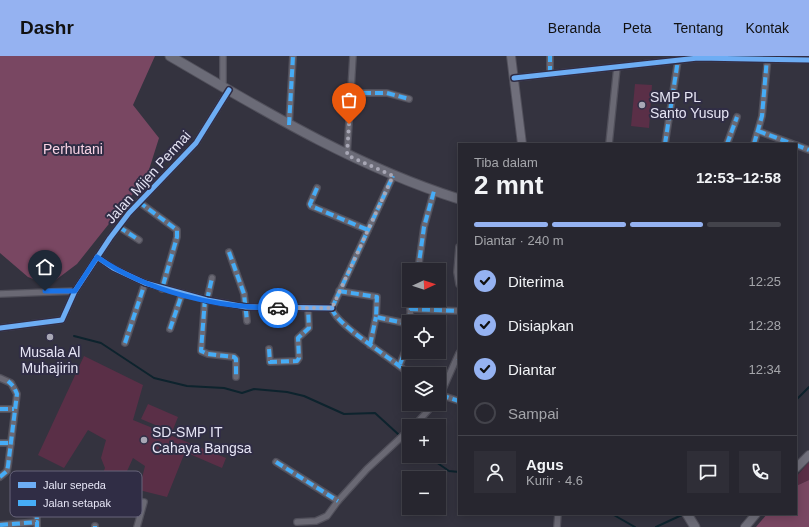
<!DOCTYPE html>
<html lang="id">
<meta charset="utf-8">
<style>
:root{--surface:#27262f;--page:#2f2e37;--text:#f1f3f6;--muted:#a4a5aa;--line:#43434b;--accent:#95b2f1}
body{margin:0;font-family:Helvetica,sans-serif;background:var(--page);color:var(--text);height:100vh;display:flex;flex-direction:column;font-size:15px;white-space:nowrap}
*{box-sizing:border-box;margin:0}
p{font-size:13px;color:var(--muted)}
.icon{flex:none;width:22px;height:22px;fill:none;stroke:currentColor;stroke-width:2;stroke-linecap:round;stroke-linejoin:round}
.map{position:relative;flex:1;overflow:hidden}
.side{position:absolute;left:458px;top:87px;width:339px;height:372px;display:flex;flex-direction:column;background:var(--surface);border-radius:0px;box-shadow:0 2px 10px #0003,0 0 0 1px var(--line)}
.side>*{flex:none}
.needle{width:26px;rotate:87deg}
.buttons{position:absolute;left:402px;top:207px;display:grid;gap:8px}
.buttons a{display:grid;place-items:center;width:44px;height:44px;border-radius:0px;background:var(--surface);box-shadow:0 2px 10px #0003,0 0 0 1px var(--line);font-size:20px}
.pin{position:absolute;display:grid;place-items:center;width:34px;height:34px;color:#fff;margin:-41px -17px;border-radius:50% 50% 50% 0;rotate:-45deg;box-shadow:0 0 4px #0007}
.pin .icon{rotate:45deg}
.courier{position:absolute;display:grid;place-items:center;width:40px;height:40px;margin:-20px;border:3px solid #1a73e8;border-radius:50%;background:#fff;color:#222;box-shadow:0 1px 5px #0007}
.head em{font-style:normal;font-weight:600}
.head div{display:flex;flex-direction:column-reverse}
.head{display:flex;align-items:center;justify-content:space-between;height:68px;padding:0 16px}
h1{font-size:26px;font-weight:600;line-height:30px}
.bar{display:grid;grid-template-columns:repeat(4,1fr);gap:6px 4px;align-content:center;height:48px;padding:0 16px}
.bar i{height:5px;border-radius:3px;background:var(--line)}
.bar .on{background:var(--accent)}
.bar p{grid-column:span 4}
.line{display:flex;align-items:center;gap:10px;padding:0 16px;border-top:1px solid var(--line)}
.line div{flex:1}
.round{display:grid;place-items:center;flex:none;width:42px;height:42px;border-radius:0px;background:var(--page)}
ol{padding:0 16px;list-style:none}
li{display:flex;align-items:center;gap:12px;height:44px}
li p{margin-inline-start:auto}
li .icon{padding:4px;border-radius:50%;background:var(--accent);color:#111;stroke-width:4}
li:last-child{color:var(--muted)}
li i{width:22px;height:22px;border:2px solid var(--line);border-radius:50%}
header{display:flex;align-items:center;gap:24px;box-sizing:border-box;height:56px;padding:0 20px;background:var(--accent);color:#111}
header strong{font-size:19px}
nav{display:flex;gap:22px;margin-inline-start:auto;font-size:14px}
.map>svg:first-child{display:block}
.green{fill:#5a2f47}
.forest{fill:#794762}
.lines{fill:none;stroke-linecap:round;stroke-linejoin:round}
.stream{stroke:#0d232d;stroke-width:2}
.street-casing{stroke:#51505b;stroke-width:8}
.secondary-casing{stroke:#51505b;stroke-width:10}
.primary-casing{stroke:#51505b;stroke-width:11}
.street{stroke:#6a6974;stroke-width:5.5}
.secondary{stroke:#706f7b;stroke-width:8}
.primary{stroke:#6b6b77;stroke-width:9}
.quiet{stroke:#46acf6;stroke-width:4;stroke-dasharray:8 4;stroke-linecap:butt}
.cycleway-casing{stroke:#302d45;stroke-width:8}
.cycleway{stroke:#6dadf4;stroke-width:5}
.done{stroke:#a8a7b5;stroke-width:4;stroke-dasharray:0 7.2}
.route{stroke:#1a73e8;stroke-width:5}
.poi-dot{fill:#a8a7b5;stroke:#302d45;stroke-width:1.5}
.labels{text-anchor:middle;stroke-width:4;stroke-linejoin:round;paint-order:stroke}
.poi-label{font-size:14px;fill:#e6e5f5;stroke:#302d45;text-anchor:start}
.park-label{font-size:14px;fill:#f8d3e4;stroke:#302d45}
.street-label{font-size:14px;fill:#e6e5f5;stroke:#302d45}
.key{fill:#302d45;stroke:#67647a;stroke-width:1}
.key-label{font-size:11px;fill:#e6e5f5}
</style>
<header>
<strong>Dashr</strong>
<nav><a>Beranda</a><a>Peta</a><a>Tentang</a><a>Kontak</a></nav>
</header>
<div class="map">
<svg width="809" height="471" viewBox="0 0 809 471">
<rect width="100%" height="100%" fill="#34333f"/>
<g class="green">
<polygon points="635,28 652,29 649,72 631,70"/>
<polygon points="84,300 143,329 133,364 226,402 222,412 185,396 167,441 139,434 145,410 133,402 118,435 100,425 105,412 101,402 106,384 88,374 64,412 38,399"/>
<polygon points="148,348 178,361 172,376 141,363"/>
<polygon points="809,406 809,424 796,430 796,421"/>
</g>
<g class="forest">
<polygon points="0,0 155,0 133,49 159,82 147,120 77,208 49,229 28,221 0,197"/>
<polygon points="809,424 809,471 756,471 767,458 796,458 796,430"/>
</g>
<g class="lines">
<g class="stream">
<polyline points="74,280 101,287 154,322 187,330 224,332 242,337 254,333 287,336 304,340 344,358 375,357 398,378"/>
<polyline points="796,344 809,331"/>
<polyline points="403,385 409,393"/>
<polyline points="415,400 436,406 449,415 459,416"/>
<polyline points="612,458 635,471"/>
<polyline points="656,471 684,458"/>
</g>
<defs>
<g id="street">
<polyline points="550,18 550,0"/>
<polyline points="514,22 698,2 809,4"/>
<polyline points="223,31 223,0"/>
<polyline points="351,37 387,37 409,43"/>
<polyline points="289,69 293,0"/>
<polyline points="758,75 793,88"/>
<polyline points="609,88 617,11"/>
<polyline points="665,88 678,4"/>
<polyline points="727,88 737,61"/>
<polyline points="754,88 762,60 768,0"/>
<polyline points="796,89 809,94"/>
<polyline points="347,99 353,0"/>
<polyline points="317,132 310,148 311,150 368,174"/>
<polyline points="139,146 177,174 177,181 162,233"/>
<polyline points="119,171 139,184"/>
<polyline points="459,191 457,216 459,228"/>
<polyline points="229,196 244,238 247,265"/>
<polyline points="97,201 113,212 145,227 207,244 246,251 332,252"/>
<polyline points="418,214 424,171 434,135"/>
<polyline points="339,235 377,241 376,261 409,268"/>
<polyline points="0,238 75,235"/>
<polyline points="205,243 201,295 208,298 234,301 236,303 236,321"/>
<polyline points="207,244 212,222"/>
<polyline points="332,252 393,120"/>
<path d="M332 252C334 268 395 304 409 318"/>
<polyline points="410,253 459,255"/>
<polyline points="409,266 412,244"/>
<polyline points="0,272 62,264 75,235 110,182 129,157 196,87 229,34"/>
<polyline points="170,273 182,238"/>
<polyline points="125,287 145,227"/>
<polyline points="370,289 376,261"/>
<polyline points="269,293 270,306 297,305 299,302 298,282 309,272 308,252"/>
<polyline points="400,308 406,293 409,267"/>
<polyline points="0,322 11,327 17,338 8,410 7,415 0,421"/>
<polyline points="441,339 459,345"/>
<polyline points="439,342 459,297"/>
<polyline points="0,353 14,353"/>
<polyline points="414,370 434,348"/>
<polyline points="0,387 11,387"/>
<polyline points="276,406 338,445"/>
<polyline points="36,443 37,466"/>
<polyline points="297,466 316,465 327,460 338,445 367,413 409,374"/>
<polyline points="0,469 37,466 37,471"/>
<polyline points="95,471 95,470"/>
<polyline points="137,471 144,446"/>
<polyline points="557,471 558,458"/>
</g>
<g id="secondary">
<polyline points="511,0 522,88"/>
<polyline points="796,412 809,399"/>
<polyline points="745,471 756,458"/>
</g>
<g id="primary">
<path d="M170 0C264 55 355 110 459 143"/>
<polyline points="687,458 695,471"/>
</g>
</defs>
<use href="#street" class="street-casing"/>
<use href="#secondary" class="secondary-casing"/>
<use href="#primary" class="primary-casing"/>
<use href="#street" class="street"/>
<use href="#secondary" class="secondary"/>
<use href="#primary" class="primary"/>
<g class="quiet">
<polyline points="550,18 550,0"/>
<polyline points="351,37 387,37 409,43"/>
<polyline points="289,69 293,0"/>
<polyline points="758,75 793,88"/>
<polyline points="665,88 678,4"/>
<polyline points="727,88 737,61"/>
<polyline points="754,88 762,60 767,2 769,2"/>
<polyline points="796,89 809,94"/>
<polyline points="317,132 310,148 311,150 368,174"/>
<polyline points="139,146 177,174 177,181 162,233"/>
<polyline points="119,171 139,184"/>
<polyline points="229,196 244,238 247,265"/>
<polyline points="418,214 424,171 434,135"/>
<polyline points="339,235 377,241 376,261 409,268"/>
<polyline points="205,243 201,295 208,298 234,301 236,303 236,321"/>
<polyline points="207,244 212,222"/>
<polyline points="332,252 393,120"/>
<path d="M332 252C334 268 395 304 409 318"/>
<polyline points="410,253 459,255"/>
<polyline points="409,266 412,244"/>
<polyline points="170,273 182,238"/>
<polyline points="125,287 145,227"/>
<polyline points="370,289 376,261"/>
<polyline points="269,293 270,306 297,305 299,302 298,282 309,272 308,252"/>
<polyline points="458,302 459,303"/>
<polyline points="400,308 406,293 409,267"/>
<polyline points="441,339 459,345"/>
<polyline points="0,353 14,353"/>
<polyline points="0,387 11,387"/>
<polyline points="276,406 338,445"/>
<polyline points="0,421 7,415 8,410 17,338 14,331 8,325"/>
<polyline points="36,443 37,466"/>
<polyline points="0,469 37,466 37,471"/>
<polyline points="95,471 95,470"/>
</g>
<defs>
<g id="cycleway">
<polyline points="514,22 698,2 809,4"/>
<polyline points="97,201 113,212 145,227 207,244 246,251 332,252"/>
<polyline points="0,272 62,264 75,235 110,182 129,157 196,87 229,34"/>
</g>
</defs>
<use href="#cycleway" class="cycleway-casing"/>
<use href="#cycleway" class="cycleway"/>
</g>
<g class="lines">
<polyline class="done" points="278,252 332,252 393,120 347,99 349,68"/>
<path class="route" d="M45 235H75L97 201C148 236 217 252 278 252"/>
</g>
<g class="poi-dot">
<circle cx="642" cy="49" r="4"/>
<circle cx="50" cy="281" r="4"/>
<circle cx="144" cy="384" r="4"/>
</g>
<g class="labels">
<g class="poi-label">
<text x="650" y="46">SMP PL<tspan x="650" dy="16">Santo Yusup</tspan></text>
<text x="50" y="301" text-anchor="middle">Musala Al<tspan x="50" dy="16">Muhajirin</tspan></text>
<text x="152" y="381">SD-SMP IT<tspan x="152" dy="16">Cahaya Bangsa</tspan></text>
</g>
<g class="park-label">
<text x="73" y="98">Perhutani</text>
</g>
<g class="street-label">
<text transform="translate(148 121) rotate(-48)" y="5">Jalan Mijen Permai</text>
</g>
</g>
<rect x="10" y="415" width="132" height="46" rx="6" class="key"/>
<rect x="18" y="426" width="18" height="6" fill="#6dadf4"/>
<rect x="18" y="444" width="18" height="6" fill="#46acf6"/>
<g class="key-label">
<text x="43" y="433">Jalur sepeda</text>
<text x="43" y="451">Jalan setapak</text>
</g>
</svg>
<div class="buttons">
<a><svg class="needle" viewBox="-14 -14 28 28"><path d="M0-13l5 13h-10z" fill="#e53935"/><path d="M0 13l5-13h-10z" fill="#a4a5aa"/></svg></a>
<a><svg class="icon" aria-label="locate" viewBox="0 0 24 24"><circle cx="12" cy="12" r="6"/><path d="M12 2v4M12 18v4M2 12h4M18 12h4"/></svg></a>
<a><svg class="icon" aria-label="layers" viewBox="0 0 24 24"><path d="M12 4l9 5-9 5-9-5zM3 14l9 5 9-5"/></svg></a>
<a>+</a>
<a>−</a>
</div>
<div class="pin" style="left:349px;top:68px;background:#ea580c"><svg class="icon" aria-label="bag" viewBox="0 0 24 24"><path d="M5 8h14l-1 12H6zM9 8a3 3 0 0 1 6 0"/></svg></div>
<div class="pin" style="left:45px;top:235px;background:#1f2937"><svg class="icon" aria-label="home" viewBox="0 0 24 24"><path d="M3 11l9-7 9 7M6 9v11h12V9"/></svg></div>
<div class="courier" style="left:278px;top:252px"><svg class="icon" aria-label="car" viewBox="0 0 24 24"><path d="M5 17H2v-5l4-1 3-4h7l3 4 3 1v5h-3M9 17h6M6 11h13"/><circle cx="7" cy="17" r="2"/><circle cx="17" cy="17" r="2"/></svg></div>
<section class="side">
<div class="head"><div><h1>2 mnt</h1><p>Tiba dalam</p></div><em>12:53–12:58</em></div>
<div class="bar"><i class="on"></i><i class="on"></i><i class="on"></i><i></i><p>Diantar · 240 m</p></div>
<ol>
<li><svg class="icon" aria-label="check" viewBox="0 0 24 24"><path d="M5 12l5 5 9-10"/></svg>Diterima<p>12:25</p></li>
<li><svg class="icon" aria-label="check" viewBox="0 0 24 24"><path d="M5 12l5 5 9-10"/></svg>Disiapkan<p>12:28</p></li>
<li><svg class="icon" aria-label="check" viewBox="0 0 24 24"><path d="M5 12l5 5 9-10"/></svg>Diantar<p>12:34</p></li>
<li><i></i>Sampai</li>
</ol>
<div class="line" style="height:72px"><a class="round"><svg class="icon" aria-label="person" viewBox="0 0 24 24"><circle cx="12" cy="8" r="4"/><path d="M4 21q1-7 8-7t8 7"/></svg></a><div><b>Agus</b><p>Kurir · 4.6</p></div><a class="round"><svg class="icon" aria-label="chat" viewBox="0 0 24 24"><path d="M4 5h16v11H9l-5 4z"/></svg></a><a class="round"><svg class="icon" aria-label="phone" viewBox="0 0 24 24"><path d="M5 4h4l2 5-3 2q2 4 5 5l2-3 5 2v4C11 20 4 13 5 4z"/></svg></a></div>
</section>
</div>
